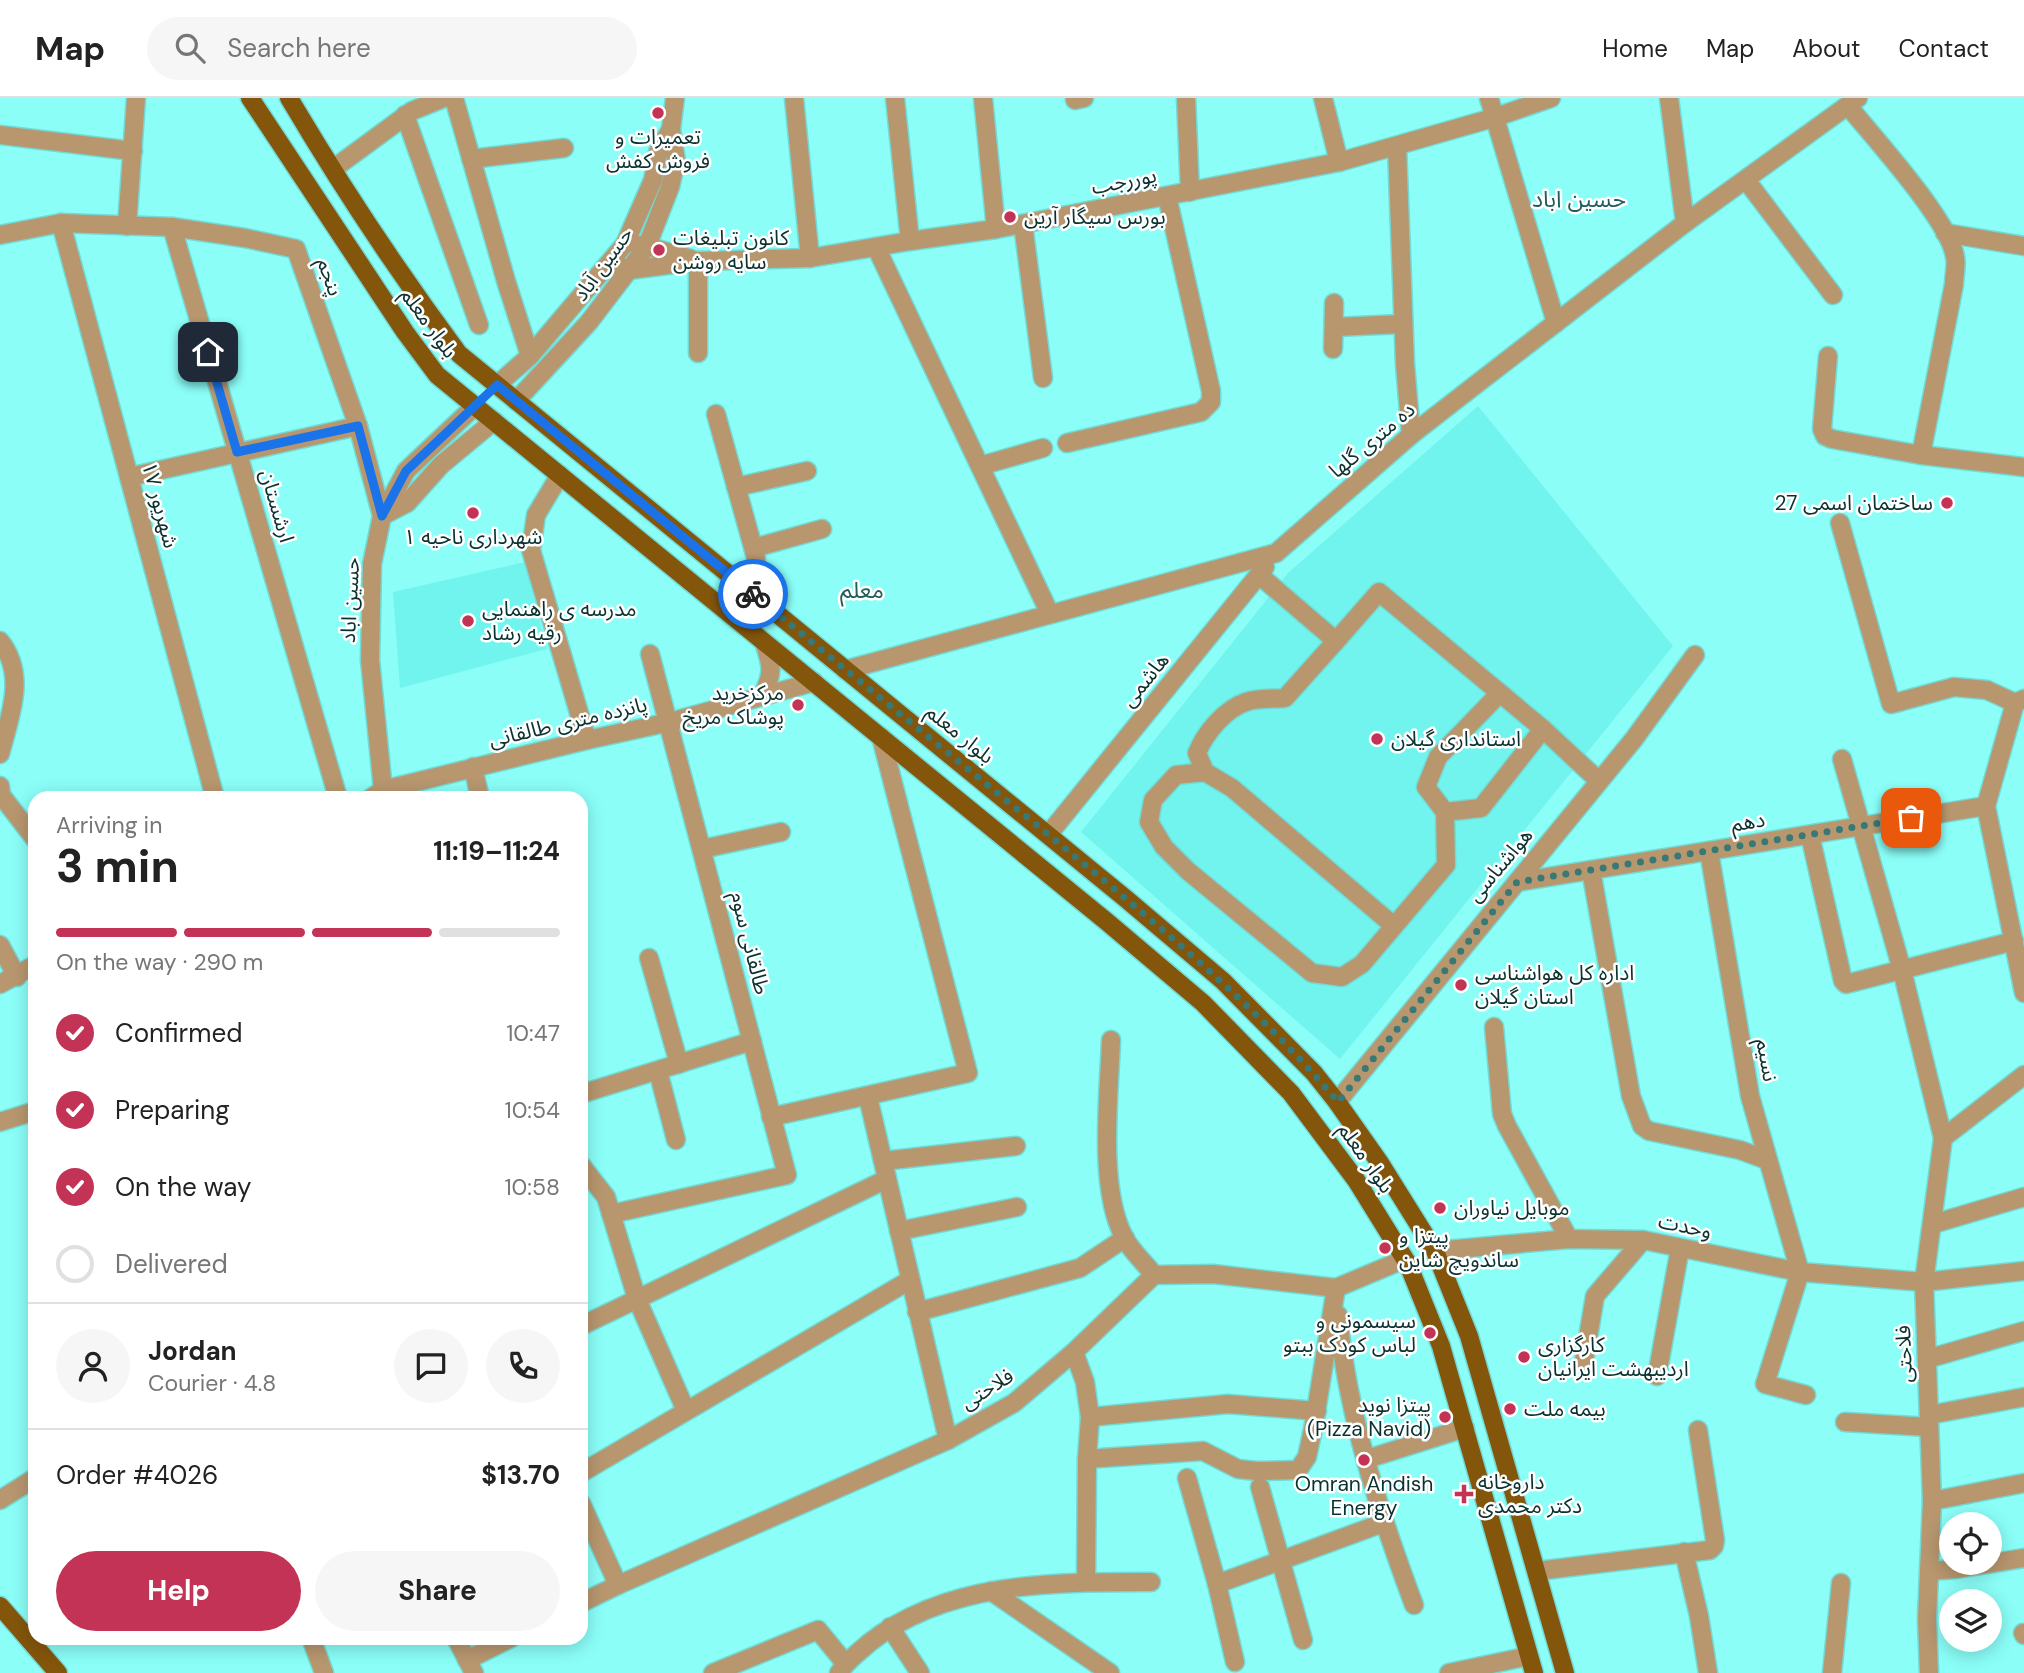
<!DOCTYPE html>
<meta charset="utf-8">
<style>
:root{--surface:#fff;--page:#f6f6f6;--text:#222;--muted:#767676;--line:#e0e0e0;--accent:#c23356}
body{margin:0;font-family:"DM Sans","Noto Sans Arabic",sans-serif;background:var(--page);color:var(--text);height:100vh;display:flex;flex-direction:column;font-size:26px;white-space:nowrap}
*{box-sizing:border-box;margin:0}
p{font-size:23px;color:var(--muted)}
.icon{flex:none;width:38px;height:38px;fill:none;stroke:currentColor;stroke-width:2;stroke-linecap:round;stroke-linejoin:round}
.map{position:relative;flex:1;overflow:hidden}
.sheet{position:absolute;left:28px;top:693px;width:560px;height:854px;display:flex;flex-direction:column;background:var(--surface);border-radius:21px;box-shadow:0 4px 18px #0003}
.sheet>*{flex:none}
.controls{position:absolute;left:1939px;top:1414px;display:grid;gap:14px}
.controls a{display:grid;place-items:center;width:63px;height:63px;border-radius:50%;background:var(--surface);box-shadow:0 4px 18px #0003;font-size:35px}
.pin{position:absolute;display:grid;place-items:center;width:60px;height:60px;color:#fff;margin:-30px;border-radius:14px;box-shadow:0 4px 10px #0006}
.courier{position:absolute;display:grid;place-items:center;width:70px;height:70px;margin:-35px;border:5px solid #1a73e8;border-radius:50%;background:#fff;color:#222;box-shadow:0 2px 9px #0007}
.head em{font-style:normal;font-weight:700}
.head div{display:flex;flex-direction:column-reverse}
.head{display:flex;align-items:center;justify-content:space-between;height:119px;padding:0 28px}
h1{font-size:46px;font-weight:700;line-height:52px}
.bar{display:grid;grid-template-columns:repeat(4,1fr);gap:10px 7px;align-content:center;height:84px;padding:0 28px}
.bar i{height:9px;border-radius:5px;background:var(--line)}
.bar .on{background:var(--accent)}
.bar p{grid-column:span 4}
.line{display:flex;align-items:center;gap:18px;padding:0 28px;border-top:2px solid var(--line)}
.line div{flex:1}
.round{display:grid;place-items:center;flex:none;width:74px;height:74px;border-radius:37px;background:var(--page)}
ol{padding:0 28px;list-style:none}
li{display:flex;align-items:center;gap:21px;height:77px}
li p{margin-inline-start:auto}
li .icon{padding:7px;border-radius:50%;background:var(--accent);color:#fff;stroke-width:4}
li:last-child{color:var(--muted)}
li i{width:38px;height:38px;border:4px solid var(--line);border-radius:50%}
.cta{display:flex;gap:14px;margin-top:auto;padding:14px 28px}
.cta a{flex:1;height:80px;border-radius:42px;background:var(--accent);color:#fff;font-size:28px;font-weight:700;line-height:80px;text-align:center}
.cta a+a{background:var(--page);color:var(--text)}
header{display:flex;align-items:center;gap:42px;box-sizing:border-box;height:98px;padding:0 35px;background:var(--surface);border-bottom:2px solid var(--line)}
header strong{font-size:33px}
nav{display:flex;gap:38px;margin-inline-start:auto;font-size:24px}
.search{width:490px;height:63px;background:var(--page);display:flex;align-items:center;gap:18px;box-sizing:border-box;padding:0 24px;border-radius:38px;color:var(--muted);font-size:26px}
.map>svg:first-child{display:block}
.built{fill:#71f4ee}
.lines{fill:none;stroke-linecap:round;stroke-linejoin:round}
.minor-casing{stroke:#74d9d4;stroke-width:21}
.major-casing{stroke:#74d9d4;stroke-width:21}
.minor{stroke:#b8976f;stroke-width:18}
.major{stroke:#84560c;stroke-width:18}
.done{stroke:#387976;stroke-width:7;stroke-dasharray:0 12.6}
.route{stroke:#1a73e8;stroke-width:9}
.poi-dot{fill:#c23356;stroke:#fff;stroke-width:2.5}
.labels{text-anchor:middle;stroke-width:5;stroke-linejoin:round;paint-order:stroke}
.poi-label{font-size:21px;fill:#0b3230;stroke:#fff;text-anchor:start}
.street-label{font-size:21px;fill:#0b3230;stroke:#fff}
.neighbourhood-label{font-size:23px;fill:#1e5e5b;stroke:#fff}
</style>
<header>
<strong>Map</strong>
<div class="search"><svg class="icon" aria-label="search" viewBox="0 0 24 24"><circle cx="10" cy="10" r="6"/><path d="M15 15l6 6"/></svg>Search here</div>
<nav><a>Home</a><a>Map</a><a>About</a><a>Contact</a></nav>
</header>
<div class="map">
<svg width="2024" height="1575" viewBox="0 0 2024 1575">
<rect width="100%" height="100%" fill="#8bfef8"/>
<g class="built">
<polygon points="1478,308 1673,548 1340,961 1081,734 1288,475"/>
<polygon points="525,464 547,551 400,590 393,494"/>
</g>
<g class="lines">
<defs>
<g id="minor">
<polyline points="454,0 506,183 530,258"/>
<polyline points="794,0 810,160"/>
<polyline points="895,0 910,143"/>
<polyline points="983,0 996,131"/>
<polyline points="1186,0 1190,94"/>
<polyline points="1323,0 1339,64"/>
<polyline points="1489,0 1556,225"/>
<polyline points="1669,0 1685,125"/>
<polyline points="1075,2 1084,0"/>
<path d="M1849 9C1874 40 1950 123 1955 159 1957 167 1954 178 1954 186L1921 357"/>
<polyline points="405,17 479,227"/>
<polyline points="0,37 133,53"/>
<polyline points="1397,48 1405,266 1411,337"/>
<polyline points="471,61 564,50"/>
<polyline points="333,71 412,13 444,0"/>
<polyline points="1746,82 1833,197"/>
<polyline points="61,125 215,700"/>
<polyline points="1023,126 1043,280"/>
<polyline points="127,128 136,0"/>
<polyline points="172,129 338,700"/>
<polyline points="1945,135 2024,148"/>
<polyline points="0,137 61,125 172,129 245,140 296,151 358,328 382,418"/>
<polyline points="637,147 647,148 691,161"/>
<polyline points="876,149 1050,516"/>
<polyline points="611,165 629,172 698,163 810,160 910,143 996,131 1339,64 1493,20 1551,0"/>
<polyline points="1334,229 1403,226"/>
<polyline points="1333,251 1334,205"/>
<polyline points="698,255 698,163"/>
<polyline points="1828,258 1822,331 1825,338 1832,341 1921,357 2024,369"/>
<polyline points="497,287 530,258 625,146 653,82 658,54 671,31"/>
<polyline points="516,303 589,224 647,148 670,89 676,63 671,31 675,0"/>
<polyline points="716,316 756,460 758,500"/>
<polyline points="1067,345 1201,314 1211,304 1211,293 1167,98"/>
<polyline points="980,368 1043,350"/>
<polyline points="560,377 536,417 531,452 587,642"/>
<polyline points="129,379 358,328"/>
<polyline points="736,389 807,373"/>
<polyline points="382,418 407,405 441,367 494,323"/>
<polyline points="1840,425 1891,606 1954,589 1987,592 2015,605"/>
<polyline points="754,450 822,431"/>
<polyline points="1259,477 1336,543 1379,494 1543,631 1599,683"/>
<path d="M0 543C27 577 10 618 0 656"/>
<polyline points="845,572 1276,455 1411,337 1474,288 1685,125 1858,0"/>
<polyline points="1500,595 1438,659 1426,689 1445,714 1481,710 1543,631"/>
<path d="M762 598C774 575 772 568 764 544"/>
<polyline points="2024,601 2015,605 1986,708 2024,895"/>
<polyline points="1842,661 1902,872 1943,1040"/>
<polyline points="473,669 480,700"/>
<path d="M1205 674 1197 655C1205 635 1225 611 1246 604 1257 600 1272 601 1285 600L1336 543"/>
<polyline points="0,688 1,697 35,741"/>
<polyline points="383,692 370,562 372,466 382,418 406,373 475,308"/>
<polyline points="371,700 383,692 587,642 670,624 814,584"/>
<polyline points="1048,737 1265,469"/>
<polyline points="1810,737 1843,883 1846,886 2014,843"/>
<polyline points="702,751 781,734"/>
<polyline points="1709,753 1750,998 1800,1174 1765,1286 1806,1297"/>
<polyline points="1591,772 1631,998 1642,1028 1649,1033 1740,1052 1767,1062"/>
<polyline points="1517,784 1986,708"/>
<polyline points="1394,828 1232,690 1205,674 1176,677 1153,702 1149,724 1164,749 1188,773 1312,875 1342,879 1362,866 1446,767 1445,714"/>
<polyline points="0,847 17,879"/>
<polyline points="649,860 679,966"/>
<polyline points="0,886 35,867"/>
<polyline points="1494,929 1502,1016 1507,1028 1569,1141"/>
<path d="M1111 942C1109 998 1098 1090 1124 1139 1131 1153 1145 1165 1154 1177"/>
<polyline points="658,973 676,1042"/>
<polyline points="581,996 752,943"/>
<polyline points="868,999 948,1342"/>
<polyline points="1337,1004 1634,641 1695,557"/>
<polyline points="771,1019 968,975 881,639"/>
<polyline points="0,1024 35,1013"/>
<polyline points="883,1063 1016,1048"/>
<polyline points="581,1067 606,1099 637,1201 686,1313"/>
<polyline points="611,1116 787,1077 650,556"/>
<polyline points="1933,1126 2024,1099"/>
<polyline points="899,1133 1017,1109"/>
<polyline points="1435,1153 1569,1141 1643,1142 1800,1174 1924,1184 2024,1173"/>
<polyline points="917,1214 1080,1170 1125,1140"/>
<path d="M1338 1217C1347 1316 1379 1413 1414 1507"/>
<polyline points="581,1228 887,1081"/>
<polyline points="1074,1254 1085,1284 1090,1319 1087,1361 1086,1484"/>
<polyline points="1927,1261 2024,1233"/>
<polyline points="1584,1263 1595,1198 1643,1142"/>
<polyline points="1657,1278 1680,1150"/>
<polyline points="1929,1317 2024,1299"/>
<polyline points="1090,1319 1228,1306 1317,1313"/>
<polyline points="1845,1324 1929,1329"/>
<polyline points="1087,1361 1203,1353 1238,1371 1257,1373 1298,1372 1307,1359 1314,1326 1336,1190"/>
<polyline points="1367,1361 1465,1330"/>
<polyline points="581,1375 910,1182"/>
<polyline points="1187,1380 1217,1486 1235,1564"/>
<polyline points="1260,1389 1303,1542"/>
<polyline points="0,1402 35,1380"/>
<polyline points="1932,1403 2024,1385"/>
<polyline points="581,1405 618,1487"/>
<polyline points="1684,1454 1699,1518 1708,1575"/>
<polyline points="1537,1473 1710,1452 1714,1448 1715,1442 1698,1332"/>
<polyline points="1929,1473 1956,1471 2024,1460"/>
<polyline points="1217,1486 1383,1425"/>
<polyline points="991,1493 1110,1575"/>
<polyline points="581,1505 618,1487 948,1342 1014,1305 1074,1254 1154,1177 1213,1176 1336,1190 1405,1161"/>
<polyline points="890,1529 920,1575"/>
<polyline points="2023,1535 2024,1537"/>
<polyline points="311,1540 324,1575"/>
<polyline points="456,1540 474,1575"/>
<polyline points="467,1562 511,1540"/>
<polyline points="713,1575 818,1532 845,1565"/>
<path d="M839 1575C847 1562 858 1555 869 1545 947 1483 1055 1484 1151 1484"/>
<polyline points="1449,1575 1529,1558"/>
<polyline points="1832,1575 1841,1485"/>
<polyline points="1929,1575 1927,1521 1932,1403 1924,1184 1943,1040 2024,977"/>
</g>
<g id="major">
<polyline points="250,0 405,234 437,277 1106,823 1203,905 1291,995 1356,1082 1408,1166 1441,1248 1534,1575"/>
<path d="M289 0C341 88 398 174 459 256L1125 800 1223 883 1314 975 1337 1004 1380 1065 1435 1153 1469 1238 1565 1575"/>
<polyline points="0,1508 58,1575"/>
</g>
</defs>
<use href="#minor" class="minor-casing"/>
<use href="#major" class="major-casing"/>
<use href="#minor" class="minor"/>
<use href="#major" class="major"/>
</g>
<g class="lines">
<path class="done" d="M753 496C857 581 962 666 1066 751 1161 830 1257 908 1338 1004L1517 784 1911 720"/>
<polyline class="route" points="208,254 237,354 358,328 382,418 406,373 497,287 753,496"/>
</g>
<g class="poi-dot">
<circle cx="658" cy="15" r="7"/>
<circle cx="1010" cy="119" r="7"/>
<circle cx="659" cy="152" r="7"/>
<circle cx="1947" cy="405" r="7"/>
<circle cx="473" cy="415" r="7"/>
<circle cx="468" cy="523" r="7"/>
<circle cx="798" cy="607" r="7"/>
<circle cx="1377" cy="641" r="7"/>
<circle cx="1461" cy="887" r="7"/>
<circle cx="1440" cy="1110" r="7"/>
<circle cx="1385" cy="1150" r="7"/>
<circle cx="1430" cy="1235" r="7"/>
<circle cx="1524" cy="1259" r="7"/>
<circle cx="1510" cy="1311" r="7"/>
<circle cx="1445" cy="1319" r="7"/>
<circle cx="1364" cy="1362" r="7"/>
<path d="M1460.5 1385.5h7v7h7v7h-7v7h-7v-7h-7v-7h7z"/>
</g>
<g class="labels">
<g class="poi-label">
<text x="658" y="46" text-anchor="middle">تعمیرات و<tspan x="658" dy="24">فروش کفش</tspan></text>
<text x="1024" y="126">بورس سیگار آرین</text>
<text x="673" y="147">کانون تبلیغات<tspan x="673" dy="24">سایه روشن</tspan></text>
<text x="1933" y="412" text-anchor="end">ساختمان اسمی 27</text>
<text x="473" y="446" text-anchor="middle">شهرداری ناحیه ۱</text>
<text x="482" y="518">مدرسه ی راهنمایی<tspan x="482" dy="24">رقیه رشاد</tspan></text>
<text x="784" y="602" text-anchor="end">مرکزخرید<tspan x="784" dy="24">پوشاک مریخ</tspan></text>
<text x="1391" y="648">استانداری گیلان</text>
<text x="1475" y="882">اداره کل هواشناسی<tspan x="1475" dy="24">استان گیلان</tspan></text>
<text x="1454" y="1117">موبایل نیاوران</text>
<text x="1399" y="1145">پیتزا و<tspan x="1399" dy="24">ساندویچ شاین</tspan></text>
<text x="1416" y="1230" text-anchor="end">سیسمونی و<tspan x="1416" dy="24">لباس کودک ببتو</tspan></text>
<text x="1538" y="1254">کارگزاری<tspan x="1538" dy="24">اردیبهشت ایرانیان</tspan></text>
<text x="1431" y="1314" text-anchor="end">پیتزا نوید<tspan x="1431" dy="24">(Pizza Navid)</tspan></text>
<text x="1524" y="1318">بیمه ملت</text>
<text x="1478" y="1391">داروخانه<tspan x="1478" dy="24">دکتر محمدی</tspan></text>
<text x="1364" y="1393" text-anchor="middle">Omran Andish<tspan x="1364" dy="24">Energy</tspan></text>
</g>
<g class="street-label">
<text transform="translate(1124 83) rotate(-11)" y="7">پوررجب</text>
<text transform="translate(603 166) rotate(-54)" y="7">حسین آباد</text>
<text transform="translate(330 179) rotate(71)" y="7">پنجم</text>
<text transform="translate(429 225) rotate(54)" y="7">بلوار معلم</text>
<text transform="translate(1372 342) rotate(-40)" y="7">ده متری گلها</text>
<text transform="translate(160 407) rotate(75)" y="7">۱۷ شهریور</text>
<text transform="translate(277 408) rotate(74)" y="7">ارشستان</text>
<text transform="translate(350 502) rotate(-87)" y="7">حسین اباد</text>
<text transform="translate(1145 582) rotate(-51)" y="7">هاشمی</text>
<text transform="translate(568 624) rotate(-13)" y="7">پانزده متری طالقانی</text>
<text transform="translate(960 636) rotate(39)" y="7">بلوار معلم</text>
<text transform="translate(1748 724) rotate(-9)" y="7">دهم</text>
<text transform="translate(1500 767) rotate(-50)" y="7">هواشناسی</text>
<text transform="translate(750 845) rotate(76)" y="7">طالقانی سوم</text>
<text transform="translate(1767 962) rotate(80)" y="7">نسیم</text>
<text transform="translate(1366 1060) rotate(55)" y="7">بلوار معلم</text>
<text transform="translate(1685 1128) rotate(12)" y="7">وحدت</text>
<text transform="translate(1904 1256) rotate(-92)" y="7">فلاحتی</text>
<text transform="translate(987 1291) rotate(-32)" y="7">فلاحتی</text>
</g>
<g class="neighbourhood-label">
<text x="1579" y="109">حسین اباد</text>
<text x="862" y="500">معلم</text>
</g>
</g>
</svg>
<div class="controls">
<a><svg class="icon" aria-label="locate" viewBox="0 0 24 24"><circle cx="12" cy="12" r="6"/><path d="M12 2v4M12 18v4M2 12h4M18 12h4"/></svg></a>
<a><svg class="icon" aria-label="layers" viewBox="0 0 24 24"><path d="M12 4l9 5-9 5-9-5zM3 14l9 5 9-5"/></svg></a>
</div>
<div class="pin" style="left:1911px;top:720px;background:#ea580c"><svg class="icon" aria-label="bag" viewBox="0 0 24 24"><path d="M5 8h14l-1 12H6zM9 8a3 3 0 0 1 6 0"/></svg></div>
<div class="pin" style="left:208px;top:254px;background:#1f2937"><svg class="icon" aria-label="home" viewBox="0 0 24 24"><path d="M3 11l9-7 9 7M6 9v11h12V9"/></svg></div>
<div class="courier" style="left:753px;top:496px"><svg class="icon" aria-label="bike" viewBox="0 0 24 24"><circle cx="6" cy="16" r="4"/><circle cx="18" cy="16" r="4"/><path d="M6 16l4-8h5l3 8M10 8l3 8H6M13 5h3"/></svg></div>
<section class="sheet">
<div class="head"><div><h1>3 min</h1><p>Arriving in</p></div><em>11:19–11:24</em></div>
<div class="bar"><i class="on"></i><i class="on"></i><i class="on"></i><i></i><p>On the way · 290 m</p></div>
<ol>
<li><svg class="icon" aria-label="check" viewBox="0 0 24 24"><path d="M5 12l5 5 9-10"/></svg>Confirmed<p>10:47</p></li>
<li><svg class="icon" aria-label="check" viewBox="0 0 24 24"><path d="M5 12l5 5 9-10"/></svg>Preparing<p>10:54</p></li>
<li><svg class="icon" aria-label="check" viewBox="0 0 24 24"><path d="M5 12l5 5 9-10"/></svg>On the way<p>10:58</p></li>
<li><i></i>Delivered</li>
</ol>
<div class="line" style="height:126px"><a class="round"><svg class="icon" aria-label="person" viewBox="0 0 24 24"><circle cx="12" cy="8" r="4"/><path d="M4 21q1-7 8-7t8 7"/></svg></a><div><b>Jordan</b><p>Courier · 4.8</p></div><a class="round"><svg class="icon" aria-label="chat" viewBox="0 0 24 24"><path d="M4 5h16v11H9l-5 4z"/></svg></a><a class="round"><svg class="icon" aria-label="phone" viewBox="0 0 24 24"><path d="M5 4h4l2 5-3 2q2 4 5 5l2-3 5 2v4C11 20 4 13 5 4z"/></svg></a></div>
<div class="line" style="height:91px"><div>Order #4026</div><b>$13.70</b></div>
<div class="cta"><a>Help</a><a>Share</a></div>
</section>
</div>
